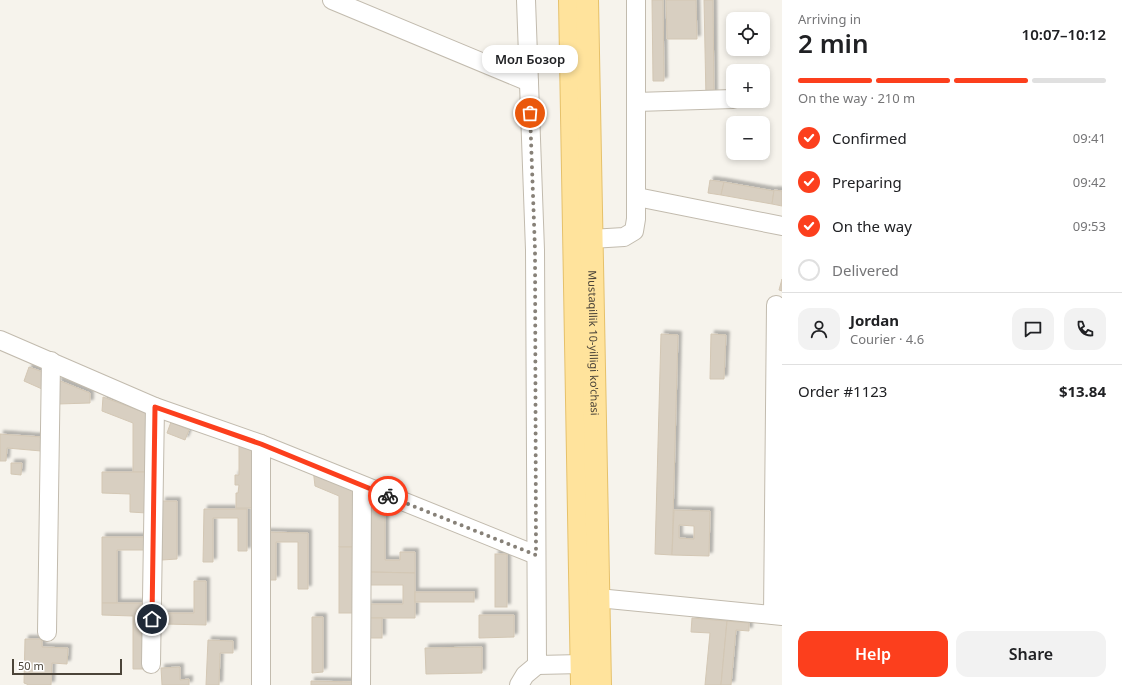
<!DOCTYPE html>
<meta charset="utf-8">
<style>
:root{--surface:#fff;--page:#f2f2f2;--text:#202124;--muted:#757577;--line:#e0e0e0;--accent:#fc3f1d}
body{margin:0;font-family:"Noto Sans",sans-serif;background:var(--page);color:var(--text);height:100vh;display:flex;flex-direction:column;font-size:15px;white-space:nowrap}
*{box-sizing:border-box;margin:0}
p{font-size:13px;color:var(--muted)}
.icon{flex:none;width:22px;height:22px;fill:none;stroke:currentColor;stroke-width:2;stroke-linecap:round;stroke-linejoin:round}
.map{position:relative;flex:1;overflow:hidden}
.side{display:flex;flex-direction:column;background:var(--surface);width:340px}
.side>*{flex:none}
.tools{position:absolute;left:726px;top:12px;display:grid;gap:8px}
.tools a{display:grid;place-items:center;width:44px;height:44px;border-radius:8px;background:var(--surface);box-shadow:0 2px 6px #0003;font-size:20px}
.scale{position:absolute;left:12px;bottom:10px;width:110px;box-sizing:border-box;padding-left:4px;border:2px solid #4b4439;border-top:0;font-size:11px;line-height:14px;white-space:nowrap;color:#4b4439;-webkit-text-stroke:3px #fff;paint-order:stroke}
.pin{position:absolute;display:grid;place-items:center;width:34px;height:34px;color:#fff;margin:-17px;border:2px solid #fff;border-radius:50%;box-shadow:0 1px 4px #0007}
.courier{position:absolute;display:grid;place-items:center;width:40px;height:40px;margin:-20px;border:3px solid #fc3f1d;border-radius:50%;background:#fff;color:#222;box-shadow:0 1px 5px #0007}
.bubble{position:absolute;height:28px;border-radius:12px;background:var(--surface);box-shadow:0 2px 6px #0003;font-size:13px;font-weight:600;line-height:28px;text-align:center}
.summary em{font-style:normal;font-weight:600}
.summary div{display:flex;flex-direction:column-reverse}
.summary{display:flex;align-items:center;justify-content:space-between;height:68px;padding:0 16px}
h1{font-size:26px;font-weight:600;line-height:30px}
.bar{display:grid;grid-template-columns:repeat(4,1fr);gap:6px 4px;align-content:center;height:48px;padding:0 16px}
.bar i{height:5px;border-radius:3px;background:var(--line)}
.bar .active{background:var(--accent)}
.bar p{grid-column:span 4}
.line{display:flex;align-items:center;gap:10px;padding:0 16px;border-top:1px solid var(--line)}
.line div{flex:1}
.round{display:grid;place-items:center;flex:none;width:42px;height:42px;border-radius:12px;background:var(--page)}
ol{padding:0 16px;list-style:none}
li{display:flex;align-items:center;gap:12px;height:44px}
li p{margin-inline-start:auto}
li .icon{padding:4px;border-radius:50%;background:var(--accent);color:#fff;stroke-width:4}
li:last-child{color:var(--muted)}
li i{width:22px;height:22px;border:2px solid var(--line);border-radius:50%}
.button{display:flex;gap:8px;margin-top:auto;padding:8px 16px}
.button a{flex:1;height:46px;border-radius:12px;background:var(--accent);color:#fff;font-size:16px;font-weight:600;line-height:46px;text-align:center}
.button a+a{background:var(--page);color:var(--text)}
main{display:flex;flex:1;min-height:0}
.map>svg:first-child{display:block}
.building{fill:#d8cfc1;stroke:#d3c7b4;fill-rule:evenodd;filter:url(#shadow)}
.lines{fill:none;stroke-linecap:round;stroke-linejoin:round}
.minor-casing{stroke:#c2bbae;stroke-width:20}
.major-casing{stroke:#e6c16a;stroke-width:24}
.minor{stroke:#fff;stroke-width:18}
.major{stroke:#ffe39c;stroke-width:22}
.done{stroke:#878178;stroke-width:4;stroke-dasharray:0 7.2}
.route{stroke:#fc3f1d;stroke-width:5}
.labels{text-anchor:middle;stroke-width:3.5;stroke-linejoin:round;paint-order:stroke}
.street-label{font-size:11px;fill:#4b4439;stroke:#fff}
</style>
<main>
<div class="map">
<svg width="782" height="685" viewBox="0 0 782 685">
<defs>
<filter id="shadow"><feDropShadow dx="3.5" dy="-3.5" stdDeviation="1" flood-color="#0004"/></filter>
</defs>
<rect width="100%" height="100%" fill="#f6f3ec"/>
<g class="building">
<polygon points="652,0 663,0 664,81 653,81"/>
<polygon points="666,0 696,0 697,39 667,39"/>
<polygon points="704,0 713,0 714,99 706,99"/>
<polygon points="710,180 724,182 721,195 708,193"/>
<polygon points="724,182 774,191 772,204 721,195"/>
<polygon points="774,190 782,191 782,206 772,204"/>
<polygon points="782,279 782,291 779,290"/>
<polygon points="661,334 678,335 672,555 655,554"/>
<polygon points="711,334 726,335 724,379 710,379"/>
<polygon points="29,367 43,372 42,389 24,381"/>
<polygon points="58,380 90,393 90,403 58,404"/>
<polygon points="103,397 149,414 147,472 133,472 133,423 102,411"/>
<polygon points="171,422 189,430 185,440 167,433"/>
<polygon points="0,434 42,437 41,451 7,448 6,461 0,461"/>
<polygon points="239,444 254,449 253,508 236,508 236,493 238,493 239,485 235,485 235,475 239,475"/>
<polygon points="11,463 22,463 21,475 11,474"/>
<polygon points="313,469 354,486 354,547 339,547 339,496 315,486"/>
<polygon points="102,472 147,472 147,513 130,512 130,494 102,493"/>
<polygon points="369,495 385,501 385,560 400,560 400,552 415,552 415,573 369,572"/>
<polygon points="162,501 177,501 177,559 162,560"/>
<polygon points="204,509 247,509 247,551 238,551 238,518 213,518 213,562 203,562"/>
<path d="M674 510 710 511 709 556 672 555ZM679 525 694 526V539L679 538Z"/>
<polygon points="266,532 308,533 308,589 298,589 298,542 276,542 276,580 266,580"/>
<polygon points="102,537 150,537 150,550 117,550 117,603 102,603"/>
<rect x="339" y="547" width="15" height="66"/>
<rect x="495" y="554" width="12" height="53"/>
<polygon points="369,572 415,573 415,618 368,618 368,604 403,604 403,585 369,585"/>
<polygon points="194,581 206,581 206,625 164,624 164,613 194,613"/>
<rect x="415" y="592" width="59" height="10"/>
<polygon points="102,603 147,603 147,669 133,669 133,616 102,615"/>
<polygon points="479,615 514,615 514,637 479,638"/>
<polygon points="312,617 323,617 323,672 312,673"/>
<rect x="368" y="618" width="14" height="20"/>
<polygon points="692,618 727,621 721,685 705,685 710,633 691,632"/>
<polygon points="727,621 749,623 749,631 736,630 731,685 721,685"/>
<polygon points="25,639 42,639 42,647 68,648 67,664 52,663 51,685 29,685 24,683"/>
<polygon points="208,640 233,641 233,653 220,653 219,685 206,685"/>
<polygon points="482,647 482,673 426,674 425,648"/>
<polygon points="180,667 180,680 189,679 189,685 162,685 161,668"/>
<polygon points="311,681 355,682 355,685 311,685"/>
</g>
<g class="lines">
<defs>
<g id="minor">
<polyline points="332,0 529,82"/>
<polyline points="526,0 535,250 537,665 582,664"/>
<polyline points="636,102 733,99"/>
<polyline points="637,197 782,226"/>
<polyline points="591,239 624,237 634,231 636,219 636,0"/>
<polyline points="0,340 155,407 261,444 536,555"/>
<polyline points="598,598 782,616"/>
<polyline points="773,615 776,305"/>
<polyline points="47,632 51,361"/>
<polyline points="151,664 155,407"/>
<polyline points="261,685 261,444"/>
<polyline points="361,685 362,486"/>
<polyline points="519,685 525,675 537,665"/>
</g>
<g id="major">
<polyline points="570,0 582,685"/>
<path id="s1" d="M587 0 600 685"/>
</g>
</defs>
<use href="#minor" class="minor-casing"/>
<use href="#major" class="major-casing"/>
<use href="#minor" class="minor"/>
<use href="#major" class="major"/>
</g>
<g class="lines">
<polyline class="done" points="388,496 536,555 535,250 530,113"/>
<polyline class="route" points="152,619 155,407 261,444 388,496"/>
</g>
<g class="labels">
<g class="street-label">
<text dy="4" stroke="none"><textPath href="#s1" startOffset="343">Mustaqillik 10-yilligi ko'chasi</textPath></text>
</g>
</g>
</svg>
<div class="tools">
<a><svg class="icon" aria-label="locate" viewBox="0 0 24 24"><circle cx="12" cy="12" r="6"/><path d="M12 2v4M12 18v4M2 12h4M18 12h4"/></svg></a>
<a>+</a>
<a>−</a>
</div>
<div class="scale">50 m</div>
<div class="pin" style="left:530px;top:113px;background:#ea580c"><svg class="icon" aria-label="bag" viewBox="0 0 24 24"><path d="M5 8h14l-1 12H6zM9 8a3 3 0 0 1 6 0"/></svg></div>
<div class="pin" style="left:152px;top:619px;background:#1f2937"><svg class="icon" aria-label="home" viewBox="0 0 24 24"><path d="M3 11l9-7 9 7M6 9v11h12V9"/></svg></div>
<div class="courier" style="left:388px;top:496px"><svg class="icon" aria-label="bike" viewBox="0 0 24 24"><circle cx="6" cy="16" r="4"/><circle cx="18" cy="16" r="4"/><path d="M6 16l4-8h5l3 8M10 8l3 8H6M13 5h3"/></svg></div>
<div class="bubble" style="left:482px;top:45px;width:96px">Мол Бозор</div>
</div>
<section class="side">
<div class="summary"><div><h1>2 min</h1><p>Arriving in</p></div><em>10:07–10:12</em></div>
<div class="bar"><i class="active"></i><i class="active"></i><i class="active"></i><i></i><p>On the way · 210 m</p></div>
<ol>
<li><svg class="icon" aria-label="check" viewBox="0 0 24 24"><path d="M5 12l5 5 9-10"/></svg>Confirmed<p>09:41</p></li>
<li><svg class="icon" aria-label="check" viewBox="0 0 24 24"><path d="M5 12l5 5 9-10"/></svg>Preparing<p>09:42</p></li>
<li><svg class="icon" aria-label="check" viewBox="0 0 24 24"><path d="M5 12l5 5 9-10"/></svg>On the way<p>09:53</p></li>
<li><i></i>Delivered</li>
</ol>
<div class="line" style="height:72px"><a class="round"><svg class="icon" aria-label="person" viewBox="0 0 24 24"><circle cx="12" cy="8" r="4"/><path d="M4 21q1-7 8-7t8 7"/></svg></a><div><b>Jordan</b><p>Courier · 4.6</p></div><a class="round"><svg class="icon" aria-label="chat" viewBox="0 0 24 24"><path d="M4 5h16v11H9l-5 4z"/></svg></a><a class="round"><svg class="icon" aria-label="phone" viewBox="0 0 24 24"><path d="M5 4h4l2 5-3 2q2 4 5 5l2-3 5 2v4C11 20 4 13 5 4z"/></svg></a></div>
<div class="line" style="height:52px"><div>Order #1123</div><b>$13.84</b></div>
<div class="button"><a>Help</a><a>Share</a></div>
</section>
</main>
